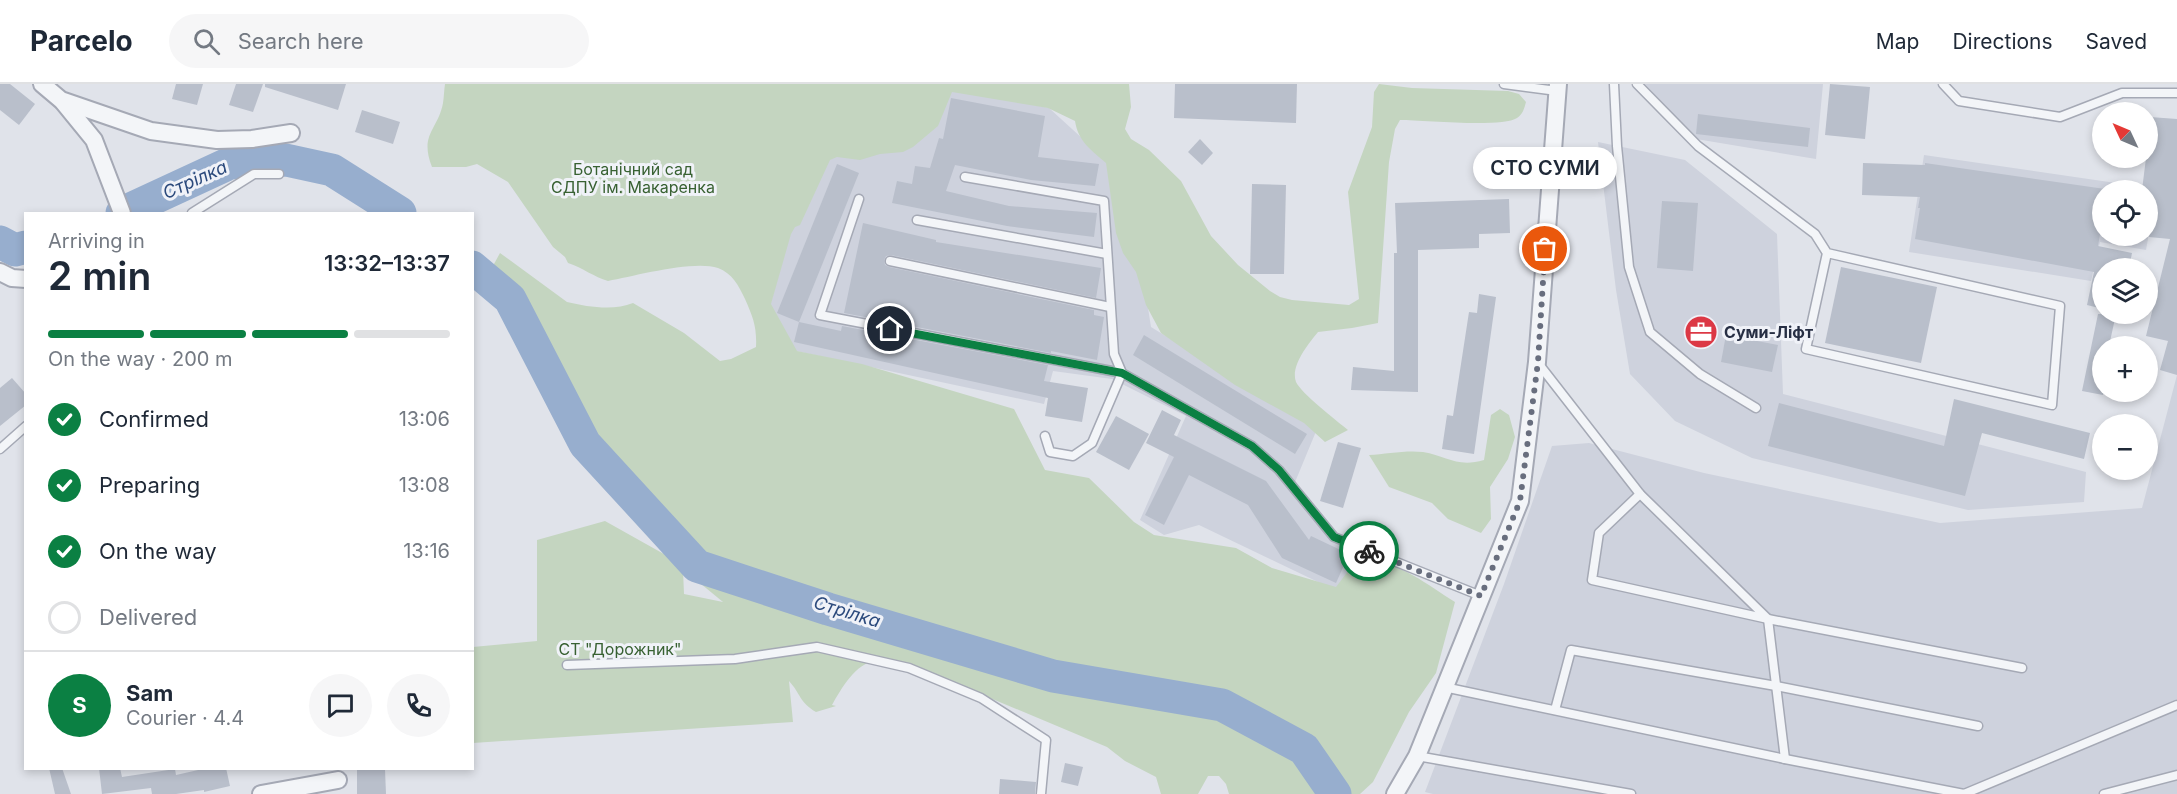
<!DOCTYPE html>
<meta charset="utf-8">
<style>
:root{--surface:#fff;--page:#f6f6f7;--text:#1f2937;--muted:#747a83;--line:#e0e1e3;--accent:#0b8043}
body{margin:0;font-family:Inter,sans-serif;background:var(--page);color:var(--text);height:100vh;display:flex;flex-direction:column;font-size:22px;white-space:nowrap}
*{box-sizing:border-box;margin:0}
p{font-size:20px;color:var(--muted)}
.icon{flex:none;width:33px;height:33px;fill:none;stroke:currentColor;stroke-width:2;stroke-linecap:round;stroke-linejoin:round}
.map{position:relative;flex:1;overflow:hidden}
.drawer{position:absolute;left:24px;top:128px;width:450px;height:558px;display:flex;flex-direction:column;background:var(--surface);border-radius:0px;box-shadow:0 3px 9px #0003}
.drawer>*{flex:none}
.needle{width:39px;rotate:314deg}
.tools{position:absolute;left:2092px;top:18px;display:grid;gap:12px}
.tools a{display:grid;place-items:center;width:66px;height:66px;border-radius:50%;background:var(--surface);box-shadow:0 3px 9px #0003;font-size:30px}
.pin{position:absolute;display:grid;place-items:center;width:51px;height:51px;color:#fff;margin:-26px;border:3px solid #fff;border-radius:50%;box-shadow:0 2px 6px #0007}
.courier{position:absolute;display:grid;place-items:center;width:60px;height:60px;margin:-30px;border:4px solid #0b8043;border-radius:50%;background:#fff;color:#222;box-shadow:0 2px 8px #0007}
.bubble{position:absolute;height:42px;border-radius:21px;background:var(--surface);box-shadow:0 3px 9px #0003;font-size:20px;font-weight:600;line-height:42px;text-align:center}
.summary em{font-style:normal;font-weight:600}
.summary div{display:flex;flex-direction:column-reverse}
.summary{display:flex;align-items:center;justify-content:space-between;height:102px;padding:0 24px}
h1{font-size:39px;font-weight:600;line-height:45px}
.bar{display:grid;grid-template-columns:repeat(4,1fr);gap:9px 6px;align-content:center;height:72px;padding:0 24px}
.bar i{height:8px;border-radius:4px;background:var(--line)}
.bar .selected{background:var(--accent)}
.bar p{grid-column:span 4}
.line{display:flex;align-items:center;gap:15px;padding:0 24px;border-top:2px solid var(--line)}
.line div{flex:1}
.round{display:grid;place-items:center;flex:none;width:63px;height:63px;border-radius:32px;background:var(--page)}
ol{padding:0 24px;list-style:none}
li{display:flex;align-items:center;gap:18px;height:66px}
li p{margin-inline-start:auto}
li .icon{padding:6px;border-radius:50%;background:var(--accent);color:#fff;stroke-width:4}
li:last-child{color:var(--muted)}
li i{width:33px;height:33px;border:3px solid var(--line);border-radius:50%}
header{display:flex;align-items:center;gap:36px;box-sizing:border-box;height:84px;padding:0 30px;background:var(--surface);border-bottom:2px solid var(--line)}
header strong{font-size:28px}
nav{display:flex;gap:33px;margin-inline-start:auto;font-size:21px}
.search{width:420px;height:54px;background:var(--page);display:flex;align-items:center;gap:15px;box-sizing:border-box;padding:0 21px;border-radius:33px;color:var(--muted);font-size:22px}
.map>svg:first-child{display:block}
.built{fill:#ced2dd;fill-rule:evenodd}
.green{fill:#c4d5c0;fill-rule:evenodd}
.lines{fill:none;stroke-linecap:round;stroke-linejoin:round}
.river{stroke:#97aece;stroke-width:33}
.building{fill:#b9bfcb}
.lane-casing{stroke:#a5a9b5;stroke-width:11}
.street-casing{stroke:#a5a9b5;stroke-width:20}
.lane{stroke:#f3f5f8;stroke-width:8}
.street{stroke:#f3f5f8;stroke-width:16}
.done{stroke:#686e7e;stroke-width:6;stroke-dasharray:0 10.8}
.route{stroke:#0b8043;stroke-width:8}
.labels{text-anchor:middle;stroke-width:6;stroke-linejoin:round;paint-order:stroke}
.park-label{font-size:16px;fill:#386132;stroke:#f0f2f8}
.poi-label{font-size:16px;font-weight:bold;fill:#272f44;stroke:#f0f2f8;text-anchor:start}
.water-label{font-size:18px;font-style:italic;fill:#2c4a7c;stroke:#f0f2f8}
</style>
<header>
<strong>Parcelo</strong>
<div class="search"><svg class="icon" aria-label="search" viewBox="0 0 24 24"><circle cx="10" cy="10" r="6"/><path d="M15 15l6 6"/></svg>Search here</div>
<nav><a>Map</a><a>Directions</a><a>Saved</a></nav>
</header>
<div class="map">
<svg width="2177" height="710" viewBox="0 0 2177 710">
<rect width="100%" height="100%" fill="#e0e3ea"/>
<g class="built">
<polygon points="1645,0 1823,0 1816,75 1696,55"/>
<polygon points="954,4 1049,24 1106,76 1135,141 1151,243 1317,345 1293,403 1325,444 1361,465 1339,508 1199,441 1164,451 1140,436 1186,332 1112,295 1053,287 1044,320 796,267 770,222 793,139 824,72"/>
<polygon points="1598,58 1685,76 1777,150 1783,310 2086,388 2084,418 1968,426 1752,374 1675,337 1630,290 1616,206"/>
<path d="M1924 71 2157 105 2146 166 2100 158 2091 197 1909 168ZM2103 106H2148V152H2103Z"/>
<polygon points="2177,291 2177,710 1433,710 1425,708 1504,500 1552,362 1589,359 1704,389 1940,439 2142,424"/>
</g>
<g class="green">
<path d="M445 0H1129L1131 23 1125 45 1131 55 1149 66 1181 97 1211 152 1238 181 1270 207 1280 213 1292 216 1349 221 1359 215 1348 108 1372 43 1374 8 1379 0 1412 4 1508 7 1519 10 1526 18C1524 25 1523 30 1517 34 1502 44 1422 36 1400 36L1395 45 1389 78 1378 239 1352 244 1318 248C1309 259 1290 282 1296 298 1301 309 1337 337 1348 346L1325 358 1304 339 1235 301 1161 249 1146 221 1136 188 1123 169 1116 149 1106 79C1091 66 1078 57 1075 37L1048 24 952 8 938 42 913 63 903 68 880 70 860 76 837 73 830 76 800 141 795 143 791 150 771 220 797 267 862 280 1014 325 1045 386 1089 394 1134 438 1154 451 1236 464 1272 484 1336 503 1355 478C1393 472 1425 499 1455 518L1436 589 1409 628 1373 698 1360 710H1229L1226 700 1219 692H1208L1198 710H1161L1156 693 1125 677 1107 663 909 580C899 579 886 575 875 577 856 579 841 605 832 621L836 622 816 628C799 618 801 610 789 597L793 638 473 659V563L537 557V456L605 437 671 474 660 464 612 394 555 324 550 314 541 281 488 191 500 169 567 218C588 223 614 227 633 219L684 249 720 277 731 275 756 263C757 243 753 233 745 215 739 202 732 189 718 184 693 176 635 192 608 197 594 193 583 184 568 179L565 173 553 163 508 98 477 80 466 83H432C419 50 438 46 443 19 444 13 444 6 445 0ZM683 486H684L723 518 684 510Z"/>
<path d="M1500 325 1509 331 1515 353 1508 375 1490 403 1491 435 1481 449 1448 435 1432 419 1389 403 1369 371C1386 370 1406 366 1423 368 1447 372 1457 384 1484 376L1491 331Z"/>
</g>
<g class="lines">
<g class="river">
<polyline points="122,129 230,79 286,76 332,86 400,129"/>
<polyline points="0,158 15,166 26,163"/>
<polyline points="472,183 510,215 585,360 697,482 828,525 1053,592 1222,621 1304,665 1335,710"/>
</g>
</g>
<g class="building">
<polygon points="0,0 10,0 35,20 19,41 0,26"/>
<polygon points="176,0 203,0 197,21 172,15"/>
<polygon points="236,0 263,0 253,28 229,21"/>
<polygon points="265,0 346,0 338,26 265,3"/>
<polygon points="1175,0 1297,0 1296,39 1174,34"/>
<polygon points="1830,0 1870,3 1865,55 1825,51"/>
<polygon points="951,14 1045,32 1038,73 1099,80 1095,102 1031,96 955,81 946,107 1009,122 1097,129 1094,153 1007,142 892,119 897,97 912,100 915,82 930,84 939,54 943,55"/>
<polygon points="362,26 400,38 393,60 355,48"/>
<polygon points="1698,30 1810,44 1808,63 1696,50"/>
<polygon points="2150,33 2177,35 2177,291 2160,286 2168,257 2146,252 2170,155 2149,153 2151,139 2148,139 2148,106 2142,106 2146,74 2148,74"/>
<polygon points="1200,55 1213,69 1202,81 1188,68"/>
<polygon points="1863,79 1925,81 1925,79 2105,105 2103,106 2103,132 2098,162 2132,169 2129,184 2103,184 2103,225 2087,221 2094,188 1915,155 1920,124 1918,124 1920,113 1862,111"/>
<polygon points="837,80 859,89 799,238 777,229"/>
<polygon points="1252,100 1286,101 1284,190 1250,190"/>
<polygon points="1509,115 1510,149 1479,150 1479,164 1418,166 1418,308 1351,306 1353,283 1394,287 1394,169 1397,169 1395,119"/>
<polygon points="1662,117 1698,119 1693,187 1657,184"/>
<polygon points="863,139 936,156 936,158 1101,184 1096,214 891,171 886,172 884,176 885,181 889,183 1094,226 1094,231 1104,233 1097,276 1051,267 1051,269 844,229"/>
<polygon points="1841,183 1937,203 1921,279 1825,259"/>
<polygon points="1479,210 1496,213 1474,370 1442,365 1447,331 1453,332 1469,228 1477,229"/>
<polygon points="2098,230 2116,230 2109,262 2103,262 2103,311 2082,307"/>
<polygon points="799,238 841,247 842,242 1048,281 1044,297 1088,304 1082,338 1045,332 1048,314 794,258"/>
<polygon points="1144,251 1307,350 1295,370 1133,271"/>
<polygon points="1726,251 1778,261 1772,288 1721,278"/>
<polygon points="12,294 26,310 26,321 0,342 0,304"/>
<polygon points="1954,315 2090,349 2084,375 1982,349 1965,412 1768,362 1779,319 1944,362"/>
<polygon points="1162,326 1181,336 1174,351 1266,397 1309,456 1311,452 1349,470 1336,499 1282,474 1248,421 1189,391 1164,441 1145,431 1174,373 1146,359"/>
<polygon points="1116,332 1149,350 1129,386 1096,368"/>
<polygon points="1338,358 1361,364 1343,424 1320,417"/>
<polygon points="1065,679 1083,683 1078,702 1061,698"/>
<polygon points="49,684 62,684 71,710 55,710"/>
<polygon points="99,684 120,684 122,693 175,685 176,691 207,684 226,684 230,702 204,708 204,706 176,710 152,710 151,704 102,710"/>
<polygon points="385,685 386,710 357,710 357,686"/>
<polygon points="1000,695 1036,698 1035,710 999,710"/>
</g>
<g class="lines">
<defs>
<g id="lane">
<polyline points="1504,0 1557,7"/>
<polyline points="1614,0 1617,62 1629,183 1650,248 1700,290 1756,324"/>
<polyline points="1637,0 1698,62 1815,150 1827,169 1806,265 2052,321 2060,222 1827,169"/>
<polyline points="1943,0 1959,17 2060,33 2122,9 2177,9"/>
<polyline points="965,93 1104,117 1114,270 1122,289 1252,362 1279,386 1334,453 1481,512"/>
<polyline points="859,115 820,231 1122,289 1092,359 1073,372 1050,368 1045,352"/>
<polyline points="192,129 254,90 279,90"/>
<polyline points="917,136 1107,170"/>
<polyline points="890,177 1110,223"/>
<polyline points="1538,279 1640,410 1768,535 1785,675"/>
<polyline points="0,365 26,342"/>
<polyline points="1640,410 1599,449 1592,496 1768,535 2022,584"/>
<polyline points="567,581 735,575 817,563 909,584 981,614 1046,656 1041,710"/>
<polyline points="1444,603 1785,675 1964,710 2177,621"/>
<polyline points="1555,626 1571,566 1776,602 1978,642"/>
<polyline points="1417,672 1631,710"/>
<polyline points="2104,710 2177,691"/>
</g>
<g id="street">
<polyline points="42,0 61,16 151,47 217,56 252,55 291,49"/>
<polyline points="63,18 94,56 122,129"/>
<polyline points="0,188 12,194 26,195"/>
<polyline points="261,710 338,696"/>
<polyline points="1395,710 1417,672 1520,417 1537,278 1558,0"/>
</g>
</defs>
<use href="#lane" class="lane-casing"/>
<use href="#street" class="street-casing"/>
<use href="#lane" class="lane"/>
<use href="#street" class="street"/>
</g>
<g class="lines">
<polyline class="done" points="1369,467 1481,512 1520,417 1538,278 1545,165"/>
<polyline class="route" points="890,245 1122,289 1252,362 1279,386 1334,453 1369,467"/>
</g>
<defs>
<symbol id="office-disc" viewBox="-11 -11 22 22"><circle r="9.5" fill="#dc3845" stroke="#f0f2f8"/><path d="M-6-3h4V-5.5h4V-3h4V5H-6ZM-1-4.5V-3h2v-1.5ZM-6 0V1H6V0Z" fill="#fff"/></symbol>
</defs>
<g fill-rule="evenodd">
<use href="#office-disc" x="1682" y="229" width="38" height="38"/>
</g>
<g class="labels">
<g class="park-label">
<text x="633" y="91">Ботанічний сад<tspan x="633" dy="18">СДПУ ім. Макаренка</tspan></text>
<text x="620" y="571">СТ "Дорожник"</text>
</g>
<g class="poi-label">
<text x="1724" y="254">Суми-Ліфт</text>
</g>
<g class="water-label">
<text transform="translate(195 96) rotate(-24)" y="6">Стрілка</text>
<text transform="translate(847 528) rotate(17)" y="6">Стрілка</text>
</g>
</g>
</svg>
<div class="tools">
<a><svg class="needle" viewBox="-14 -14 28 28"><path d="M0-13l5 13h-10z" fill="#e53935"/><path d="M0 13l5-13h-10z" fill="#747a83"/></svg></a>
<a><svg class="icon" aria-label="locate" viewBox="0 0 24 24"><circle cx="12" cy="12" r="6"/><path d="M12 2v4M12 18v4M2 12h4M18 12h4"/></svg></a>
<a><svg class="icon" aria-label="layers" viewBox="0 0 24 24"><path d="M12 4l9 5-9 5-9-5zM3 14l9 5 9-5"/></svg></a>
<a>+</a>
<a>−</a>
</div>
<div class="pin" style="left:1545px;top:165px;background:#ea580c"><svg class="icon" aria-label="bag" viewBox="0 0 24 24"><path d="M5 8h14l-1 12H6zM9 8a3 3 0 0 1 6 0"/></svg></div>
<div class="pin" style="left:890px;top:245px;background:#1f2937"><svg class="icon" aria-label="home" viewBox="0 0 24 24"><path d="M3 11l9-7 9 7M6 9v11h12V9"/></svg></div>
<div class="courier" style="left:1369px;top:467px"><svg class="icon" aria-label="bike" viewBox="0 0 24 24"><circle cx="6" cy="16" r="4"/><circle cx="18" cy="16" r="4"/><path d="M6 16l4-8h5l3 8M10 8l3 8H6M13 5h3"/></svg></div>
<div class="bubble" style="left:1473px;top:63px;width:144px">СТО СУМИ</div>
<section class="drawer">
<div class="summary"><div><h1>2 min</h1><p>Arriving in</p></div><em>13:32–13:37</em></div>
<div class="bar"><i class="selected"></i><i class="selected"></i><i class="selected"></i><i></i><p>On the way · 200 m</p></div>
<ol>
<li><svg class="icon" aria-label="check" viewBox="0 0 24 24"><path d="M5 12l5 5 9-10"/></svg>Confirmed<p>13:06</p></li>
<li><svg class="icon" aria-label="check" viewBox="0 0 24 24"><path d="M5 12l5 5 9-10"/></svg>Preparing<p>13:08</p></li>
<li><svg class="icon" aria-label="check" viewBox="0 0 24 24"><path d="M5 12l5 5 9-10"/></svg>On the way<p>13:16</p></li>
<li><i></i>Delivered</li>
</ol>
<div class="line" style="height:108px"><b class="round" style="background:var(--accent);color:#fff">S</b><div><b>Sam</b><p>Courier · 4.4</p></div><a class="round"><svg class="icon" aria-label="chat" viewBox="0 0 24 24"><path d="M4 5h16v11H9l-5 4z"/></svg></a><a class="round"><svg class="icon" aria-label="phone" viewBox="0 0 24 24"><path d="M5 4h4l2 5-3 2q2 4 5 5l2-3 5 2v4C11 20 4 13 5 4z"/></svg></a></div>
</section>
</div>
